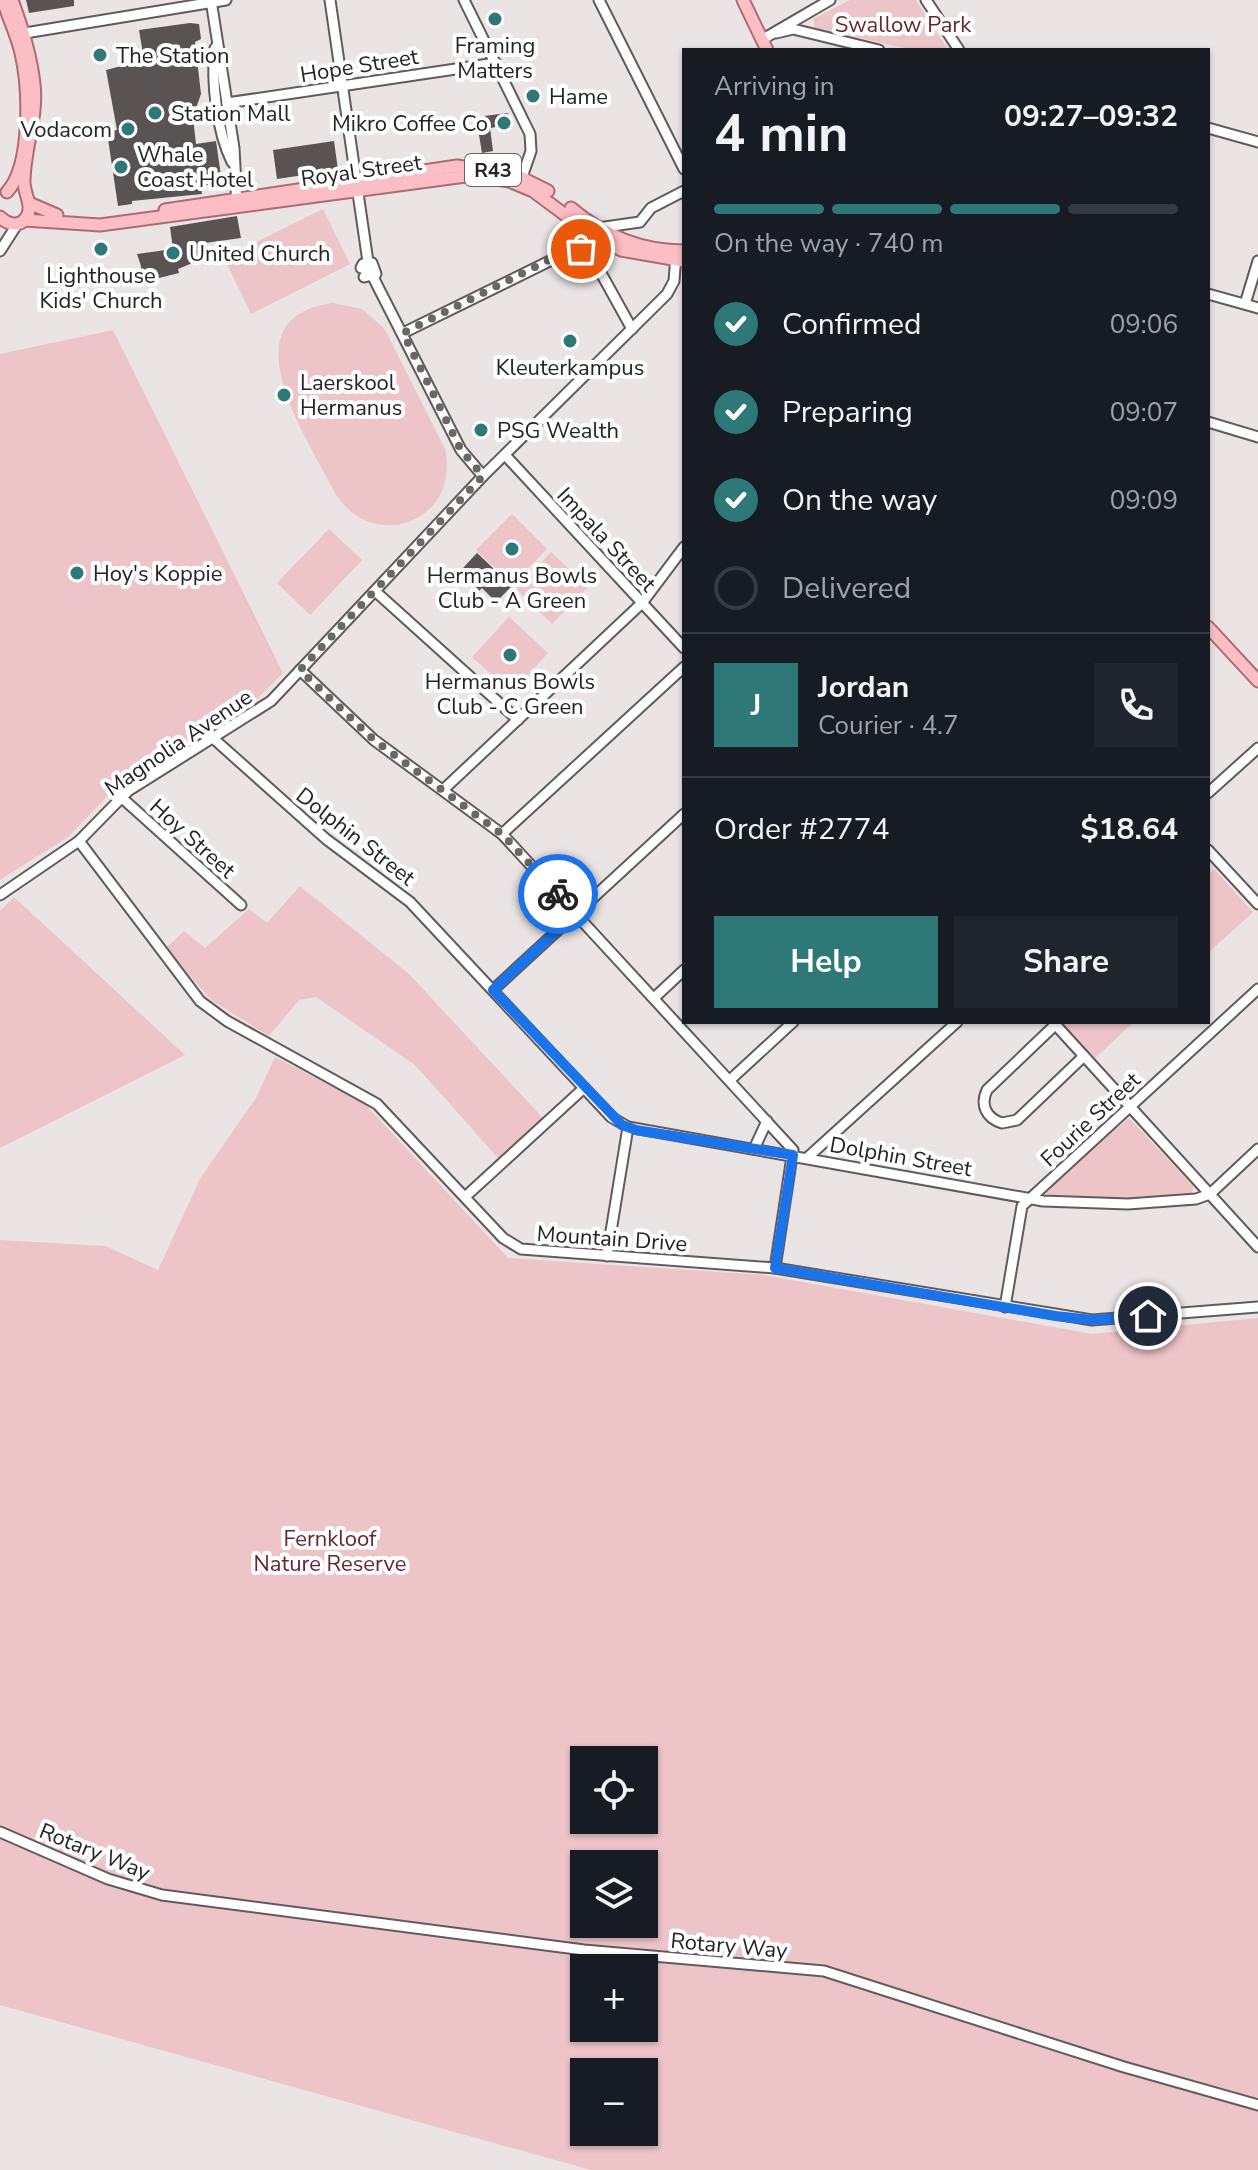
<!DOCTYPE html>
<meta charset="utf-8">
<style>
:root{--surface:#171b24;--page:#20242c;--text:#f1f3f6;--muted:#9ea1a6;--line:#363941;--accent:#2e7878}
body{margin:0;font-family:"Nunito Sans",sans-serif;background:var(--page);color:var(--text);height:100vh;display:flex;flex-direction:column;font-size:30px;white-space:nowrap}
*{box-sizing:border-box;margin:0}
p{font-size:26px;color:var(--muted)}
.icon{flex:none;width:44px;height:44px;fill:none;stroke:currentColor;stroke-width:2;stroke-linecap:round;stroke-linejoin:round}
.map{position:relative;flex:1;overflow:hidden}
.side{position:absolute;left:682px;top:48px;width:528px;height:976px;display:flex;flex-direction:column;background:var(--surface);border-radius:0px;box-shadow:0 2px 6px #0004}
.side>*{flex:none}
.controls{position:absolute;left:570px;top:1746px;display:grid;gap:16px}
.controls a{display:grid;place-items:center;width:88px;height:88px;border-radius:0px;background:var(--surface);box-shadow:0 2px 6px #0004;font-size:40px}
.pin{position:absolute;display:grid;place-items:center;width:68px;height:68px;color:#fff;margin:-34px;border:4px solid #fff;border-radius:50%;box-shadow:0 2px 8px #0007}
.courier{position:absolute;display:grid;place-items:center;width:80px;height:80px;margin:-40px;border:6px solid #1a73e8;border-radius:50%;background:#fff;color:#222;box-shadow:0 2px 10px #0007}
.summary em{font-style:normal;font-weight:700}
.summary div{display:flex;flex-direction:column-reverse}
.summary{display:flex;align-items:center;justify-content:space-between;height:136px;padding:0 32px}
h1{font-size:52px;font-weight:700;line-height:60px}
.bar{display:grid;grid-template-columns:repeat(4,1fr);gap:12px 8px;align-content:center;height:96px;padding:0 32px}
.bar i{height:10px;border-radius:6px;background:var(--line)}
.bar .active{background:var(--accent)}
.bar p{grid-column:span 4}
.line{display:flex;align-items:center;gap:20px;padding:0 32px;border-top:2px solid var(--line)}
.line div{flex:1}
.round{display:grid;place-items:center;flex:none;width:84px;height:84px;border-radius:0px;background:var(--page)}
ol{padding:0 32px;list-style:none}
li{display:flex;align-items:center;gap:24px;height:88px}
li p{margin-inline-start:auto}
li .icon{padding:8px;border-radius:50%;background:var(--accent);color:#fff;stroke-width:4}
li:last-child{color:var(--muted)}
li i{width:44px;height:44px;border:4px solid var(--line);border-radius:50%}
.primary-button{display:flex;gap:16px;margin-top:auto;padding:16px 32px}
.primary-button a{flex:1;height:92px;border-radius:0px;background:var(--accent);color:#fff;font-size:32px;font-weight:700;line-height:92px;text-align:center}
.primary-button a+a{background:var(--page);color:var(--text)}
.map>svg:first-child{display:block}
.green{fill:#edc4c7;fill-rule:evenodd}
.building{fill:#595353}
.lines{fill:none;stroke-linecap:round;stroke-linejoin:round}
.minor-casing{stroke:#615b5b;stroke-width:13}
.major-casing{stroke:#ae6b72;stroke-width:15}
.minor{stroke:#fff;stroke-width:9}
.major{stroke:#fabec4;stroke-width:11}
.done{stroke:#6a6767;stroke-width:8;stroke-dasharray:0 14.4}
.route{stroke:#1a73e8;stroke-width:10}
.poi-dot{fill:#2e7878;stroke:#fff;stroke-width:3}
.labels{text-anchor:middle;stroke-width:8;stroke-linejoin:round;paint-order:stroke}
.shield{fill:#fff;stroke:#666565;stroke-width:2}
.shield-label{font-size:20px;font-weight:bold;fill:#252323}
.park-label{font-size:22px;fill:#66252f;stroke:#fff}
.poi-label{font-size:22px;fill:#252323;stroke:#fff;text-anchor:start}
.street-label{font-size:22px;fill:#252323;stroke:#fff}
</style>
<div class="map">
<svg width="1258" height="2170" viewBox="0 0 1258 2170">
<rect width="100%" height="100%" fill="#ebe4e4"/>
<g class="green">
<polygon points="850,0 916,0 948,50 913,50 815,28 813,19"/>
<polygon points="323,209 350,264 251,314 224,258"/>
<path d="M333 303 362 309 384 328 445 449C461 521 373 555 335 493 309 441 223 317 333 303Z"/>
<polygon points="113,330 283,673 258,698 123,780 68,837 0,880 0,354"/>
<polygon points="512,514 547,549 512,585 476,550"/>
<polygon points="329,529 362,560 310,615 277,583"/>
<polygon points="551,552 588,587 552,624 516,589"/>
<polygon points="509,617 548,653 512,693 472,657"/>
<polygon points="1214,869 1253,912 1208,953 1208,875"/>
<polygon points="300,886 409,974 543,1118 499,1159 415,1065 316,997 299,1000 269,1036 211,1000 166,948 184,931 205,948 249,909 267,923"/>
<polygon points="14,897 185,1055 0,1148 0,911"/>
<polygon points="1060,1022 1134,1022 1094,1059"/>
<path d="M275 1057 364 1103 508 1258 763 1275 1092 1334 1258 1318V2170H591L0 2005V1240L105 1246 158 1270 201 1177 256 1098ZM584 1760H644V1820H584ZM584 1864H644V1924H584ZM584 1968H644V2028H584ZM584 2072H644V2132H584Z"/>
<polygon points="1129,1118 1193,1186 1192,1193 1126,1199 1045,1194 1048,1187"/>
</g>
<g class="building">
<polygon points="26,0 74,0 74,6 29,13"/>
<polygon points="190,23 199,24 201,39 195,42 201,94 193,117 196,144 216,141 222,183 201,186 202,194 132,201 132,204 118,206 108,139 112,138 111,131 117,130 106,70 144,60 139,30"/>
<polygon points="508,113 509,125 490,128 493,151 482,153 476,117"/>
<polygon points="334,141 338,170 277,179 273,150"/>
<polygon points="237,216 241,238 205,243 207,257 178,269 179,273 139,283 141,266 137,254 173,249 170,227"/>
<polygon points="477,553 512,586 496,602 482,588 479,591 462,569"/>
</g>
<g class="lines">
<defs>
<g id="minor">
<polyline points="211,0 234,148 237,206"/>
<polyline points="330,0 368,262"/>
<polyline points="464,0 530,134 531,151 522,177"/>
<polyline points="599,0 684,169"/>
<polyline points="926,0 959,50"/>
<polyline points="776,33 793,29 879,50"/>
<polyline points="19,34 226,0"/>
<polyline points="763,39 830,0"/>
<path d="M215 48C211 82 217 132 232 162"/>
<polyline points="227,103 496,63"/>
<polyline points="1208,128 1258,142"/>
<polyline points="598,228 640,222 651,208 684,191"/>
<polyline points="0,251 18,223"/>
<polygon points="372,263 376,274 364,277 369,270 361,268 363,264"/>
<polyline points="373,277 461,450 483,476"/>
<polyline points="1208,294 1258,308"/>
<polyline points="1245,304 1258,261"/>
<polyline points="403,333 576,248 591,255 632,329"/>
<polyline points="1208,422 1258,437"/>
<polyline points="505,455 684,648"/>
<polyline points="375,591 518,720"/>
<polyline points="300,670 374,740 502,834 793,1150 775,1268"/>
<polyline points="214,739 326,839 410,902 611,1117 628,1127 1043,1201 1128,1204 1196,1199 1210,1194 1258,1149"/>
<polyline points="443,790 642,603 684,547"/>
<polyline points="1208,793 1258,748"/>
<polyline points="121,797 241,905"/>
<polyline points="502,834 684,667"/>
<polyline points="79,841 200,1001 227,1021 377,1104 503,1238 521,1249 775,1268 1092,1320 1258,1307"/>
<polyline points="1208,850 1258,904"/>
<polyline points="0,895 79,841 128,791 271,701 483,476 667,294 674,281 676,255"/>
<polyline points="493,990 684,814"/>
<polyline points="654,998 684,970"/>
<polyline points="1053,1022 1258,1247"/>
<path d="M1055 1025 987 1090C980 1105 986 1118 1002 1123L1017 1120 1084 1056"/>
<polyline points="730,1080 793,1022"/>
<polyline points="754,1149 767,1121"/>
<polyline points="808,1157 957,1022"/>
<polyline points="465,1197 584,1088"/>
<polyline points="607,1256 628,1127"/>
<polyline points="1005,1307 1022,1206 1258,989"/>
<polyline points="0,1832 108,1879 162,1895 584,1950 824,1971 1124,2067 1258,2105"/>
</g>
<g id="major">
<path d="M3 0C8 18 17 35 21 53 29 87 32 165 7 192"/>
<polyline points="743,0 767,50"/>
<polyline points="29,203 57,215"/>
<path d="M571 208C603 235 642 251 684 251"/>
<polyline points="165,210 457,166 516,175 548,191"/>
<path d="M0 217C7 224 19 228 26 218 34 207 24 194 24 182 24 149 38 118 34 84 31 55 22 27 12 0"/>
<polyline points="24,220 100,225 473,175 509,181 533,191 591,234 621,250 684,261"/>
<polyline points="1208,627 1258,681"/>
</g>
</defs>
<use href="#minor" class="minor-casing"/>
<use href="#major" class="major-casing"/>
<use href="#minor" class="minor"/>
<use href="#major" class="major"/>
</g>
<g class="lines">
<polyline class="done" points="558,894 502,834 374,740 300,670 483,476 461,450 403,333 567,251 581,249"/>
<polyline class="route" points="558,894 576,913 493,990 622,1125 636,1130 793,1155 775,1268 1056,1316 1092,1320 1148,1316"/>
</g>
<g class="poi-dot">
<circle cx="495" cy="19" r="8"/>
<circle cx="100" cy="55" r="8"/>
<circle cx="533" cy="96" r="8"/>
<circle cx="155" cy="113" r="8"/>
<circle cx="504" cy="123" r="8"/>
<circle cx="128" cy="129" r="8"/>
<circle cx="121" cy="167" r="8"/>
<circle cx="101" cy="249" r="8"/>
<circle cx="173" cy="253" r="8"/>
<circle cx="570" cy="341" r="8"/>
<circle cx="284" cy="395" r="8"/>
<circle cx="481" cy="430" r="8"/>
<circle cx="512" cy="549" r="8"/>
<circle cx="77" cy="573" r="8"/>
<circle cx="510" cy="655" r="8"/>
</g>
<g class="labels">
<rect class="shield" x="465" y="154" width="56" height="32" rx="6"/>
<g class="shield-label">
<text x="493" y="177">R43</text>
</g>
<g class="park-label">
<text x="903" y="32">Swallow Park</text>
<text x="330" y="1546">Fernkloof<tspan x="330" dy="25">Nature Reserve</tspan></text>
</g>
<g class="poi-label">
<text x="495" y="53" text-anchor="middle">Framing<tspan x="495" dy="25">Matters</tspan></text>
<text x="116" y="63">The Station</text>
<text x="549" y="104">Hame</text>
<text x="171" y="121">Station Mall</text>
<text x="488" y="131" text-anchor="end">Mikro Coffee Co</text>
<text x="112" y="137" text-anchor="end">Vodacom</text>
<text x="137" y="162">Whale<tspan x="137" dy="25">Coast Hotel</tspan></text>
<text x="189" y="261">United Church</text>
<text x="101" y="283" text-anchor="middle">Lighthouse<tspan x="101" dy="25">Kids' Church</tspan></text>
<text x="570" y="375" text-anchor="middle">Kleuterkampus</text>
<text x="300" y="390">Laerskool<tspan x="300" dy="25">Hermanus</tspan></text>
<text x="497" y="438">PSG Wealth</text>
<text x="93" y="581">Hoy's Koppie</text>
<text x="512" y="583" text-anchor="middle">Hermanus Bowls<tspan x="512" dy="25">Club - A Green</tspan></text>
<text x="510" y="689" text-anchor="middle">Hermanus Bowls<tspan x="510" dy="25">Club - C Green</tspan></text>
</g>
<g class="street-label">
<text transform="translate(359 65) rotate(-9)" y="8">Hope Street</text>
<text transform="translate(361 170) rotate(-8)" y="8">Royal Street</text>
<text transform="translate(607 539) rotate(47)" y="8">Impala Street</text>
<text transform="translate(178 742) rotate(-34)" y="8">Magnolia Avenue</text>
<text transform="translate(356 836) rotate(38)" y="8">Dolphin Street</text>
<text transform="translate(193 838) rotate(42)" y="8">Hoy Street</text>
<text transform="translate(1090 1119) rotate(-43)" y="8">Fourie Street</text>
<text transform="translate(901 1156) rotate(10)" y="8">Dolphin Street</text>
<text transform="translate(612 1238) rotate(4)" y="8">Mountain Drive</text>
<text transform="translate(95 1851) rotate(22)" y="8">Rotary Way</text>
<text transform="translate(729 1945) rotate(5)" y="8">Rotary Way</text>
</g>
</g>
</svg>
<div class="controls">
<a><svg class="icon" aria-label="locate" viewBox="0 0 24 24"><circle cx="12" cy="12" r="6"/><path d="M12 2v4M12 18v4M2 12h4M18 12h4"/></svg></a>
<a><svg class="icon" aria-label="layers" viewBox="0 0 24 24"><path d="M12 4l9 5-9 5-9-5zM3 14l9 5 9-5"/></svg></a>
<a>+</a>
<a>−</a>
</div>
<div class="pin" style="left:581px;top:249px;background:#ea580c"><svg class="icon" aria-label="bag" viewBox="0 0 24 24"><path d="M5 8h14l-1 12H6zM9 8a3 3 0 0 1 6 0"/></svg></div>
<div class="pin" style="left:1148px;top:1316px;background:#1f2937"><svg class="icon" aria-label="home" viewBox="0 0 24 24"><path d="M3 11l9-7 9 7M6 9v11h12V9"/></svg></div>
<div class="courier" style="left:558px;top:894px"><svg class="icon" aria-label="bike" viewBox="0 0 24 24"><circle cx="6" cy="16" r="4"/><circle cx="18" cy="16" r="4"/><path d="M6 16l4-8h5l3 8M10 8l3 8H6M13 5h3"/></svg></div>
<section class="side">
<div class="summary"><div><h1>4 min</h1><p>Arriving in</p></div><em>09:27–09:32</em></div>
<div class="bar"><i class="active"></i><i class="active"></i><i class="active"></i><i></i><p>On the way · 740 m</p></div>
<ol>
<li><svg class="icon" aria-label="check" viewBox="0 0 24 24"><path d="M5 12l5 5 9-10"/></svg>Confirmed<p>09:06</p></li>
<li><svg class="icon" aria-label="check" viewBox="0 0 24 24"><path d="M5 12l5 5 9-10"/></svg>Preparing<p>09:07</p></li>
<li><svg class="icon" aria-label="check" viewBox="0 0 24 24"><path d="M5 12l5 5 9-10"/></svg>On the way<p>09:09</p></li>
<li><i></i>Delivered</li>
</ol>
<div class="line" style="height:144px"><b class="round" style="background:var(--accent);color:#fff">J</b><div><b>Jordan</b><p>Courier · 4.7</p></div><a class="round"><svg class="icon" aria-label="phone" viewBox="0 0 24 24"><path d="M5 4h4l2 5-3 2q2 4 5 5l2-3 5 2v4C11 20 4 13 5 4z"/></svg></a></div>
<div class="line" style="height:104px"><div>Order #2774</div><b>$18.64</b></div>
<div class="primary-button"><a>Help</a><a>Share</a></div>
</section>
</div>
